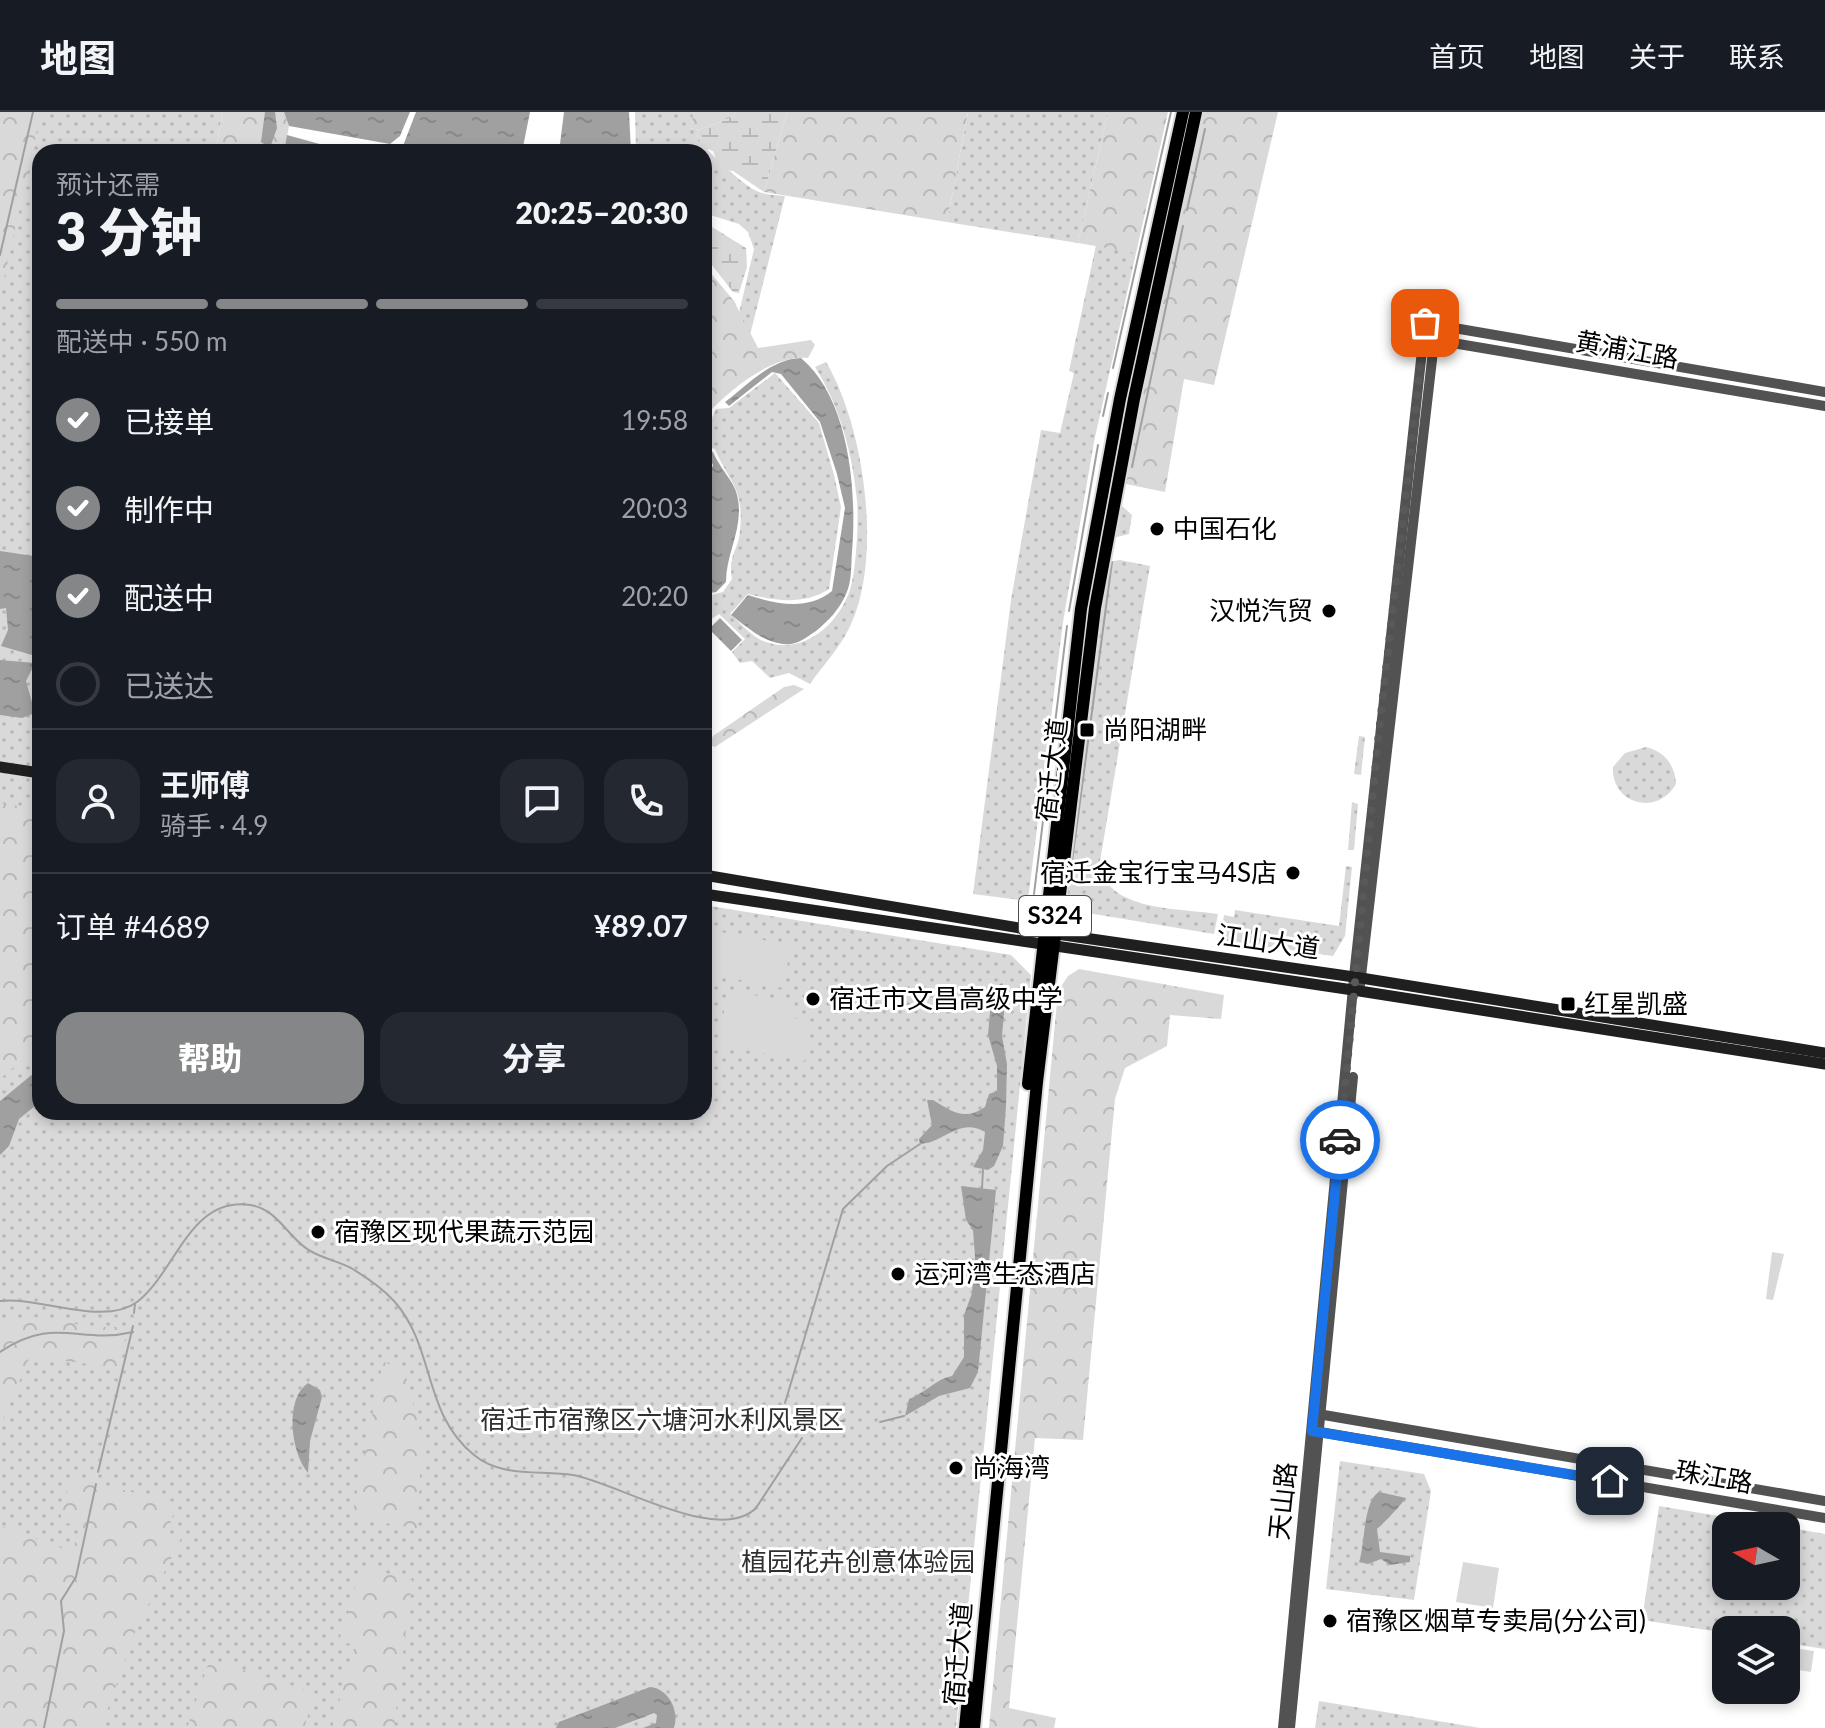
<!DOCTYPE html>
<html lang="zh">
<meta charset="utf-8">
<style>
:root{--surface:#171b24;--page:#242831;--text:#f1f3f6;--muted:#9ea1a6;--line:#363941;--accent:#858687}
body{margin:0;font-family:Lato,"Noto Sans SC",sans-serif;background:var(--page);color:var(--text);height:100vh;display:flex;flex-direction:column;font-size:30px;white-space:nowrap}
*{box-sizing:border-box;margin:0}
p{font-size:26px;color:var(--muted)}
.icon{flex:none;width:44px;height:44px;fill:none;stroke:currentColor;stroke-width:2;stroke-linecap:round;stroke-linejoin:round}
.map{position:relative;flex:1;overflow:hidden}
.panel{position:absolute;left:32px;top:32px;width:680px;height:976px;display:flex;flex-direction:column;background:var(--surface);border-radius:24px;box-shadow:0 4px 12px #0003}
.panel>*{flex:none}
.needle{width:52px;rotate:279deg}
.tools{position:absolute;left:1712px;top:1400px;display:grid;gap:16px}
.tools a{display:grid;place-items:center;width:88px;height:88px;border-radius:16px;background:var(--surface);box-shadow:0 4px 12px #0003;font-size:40px}
.pin{position:absolute;display:grid;place-items:center;width:68px;height:68px;color:#fff;margin:-34px;border-radius:16px;box-shadow:0 4px 12px #0006}
.courier{position:absolute;display:grid;place-items:center;width:80px;height:80px;margin:-40px;border:6px solid #1a73e8;border-radius:50%;background:#fff;color:#222;box-shadow:0 2px 10px #0007}
.overview em{font-style:normal;font-weight:800}
.overview div{display:flex;flex-direction:column-reverse}
.overview{display:flex;align-items:center;justify-content:space-between;height:136px;padding:0 24px}
h1{font-size:52px;font-weight:800;line-height:60px}
.bar{display:grid;grid-template-columns:repeat(4,1fr);gap:12px 8px;align-content:center;height:96px;padding:0 24px}
.bar i{height:10px;border-radius:6px;background:var(--line)}
.bar .current{background:var(--accent)}
.bar p{grid-column:span 4}
.line{display:flex;align-items:center;gap:20px;padding:0 24px;border-top:2px solid var(--line)}
.line div{flex:1}
.round{display:grid;place-items:center;flex:none;width:84px;height:84px;border-radius:24px;background:var(--page)}
ol{padding:0 24px;list-style:none}
li{display:flex;align-items:center;gap:24px;height:88px}
li p{margin-inline-start:auto}
li .icon{padding:8px;border-radius:50%;background:var(--accent);color:#fff;stroke-width:4}
li:last-child{color:var(--muted)}
li i{width:44px;height:44px;border:4px solid var(--line);border-radius:50%}
.primary-button{display:flex;gap:16px;margin-top:auto;padding:16px 24px}
.primary-button a{flex:1;height:92px;border-radius:24px;background:var(--accent);color:#fff;font-size:32px;font-weight:800;line-height:92px;text-align:center}
.primary-button a+a{background:var(--page);color:var(--text)}
header{display:flex;align-items:center;gap:48px;box-sizing:border-box;height:112px;padding:0 40px;background:var(--surface);border-bottom:2px solid var(--line)}
header strong{font-size:38px}
nav{display:flex;gap:44px;margin-inline-start:auto;font-size:28px}
.map>svg:first-child{display:block}
.green{fill:url(#green-dots)}
.forest{fill:url(#forest-crowns)}
.wetland{fill:url(#wetland-marsh)}
.pitch{fill:#d9d9d9}
.water{fill:url(#water-ripples)}
.lines{fill:none;stroke-linecap:round;stroke-linejoin:round}
.stream{stroke:#a0a0a0;stroke-width:2}
.primary-casing{stroke:#dbdbdb;stroke-width:16}
.tertiary{stroke:#525252;stroke-width:10}
.secondary{stroke:#1f1f1f;stroke-width:11}
.primary{stroke:#000;stroke-width:12}
.done{stroke:#595959;stroke-width:8;stroke-dasharray:0 14.4}
.route{stroke:#1a73e8;stroke-width:10}
.poi-dot{fill:#000;stroke:#fff;stroke-width:3}
.labels{text-anchor:middle;stroke-width:6;stroke-linejoin:round;paint-order:stroke}
.shield{fill:#fff;stroke:#4c4c4c;stroke-width:2}
.shield-label{font-size:24px;font-weight:bold;fill:#000}
.street-label{font-size:26px;fill:#000;stroke:#fff}
.poi-label{font-size:26px;fill:#000;stroke:#fff;text-anchor:start}
.park-label{font-size:26px;fill:#303030;stroke:#fff}
</style>
<header>
<strong>地图</strong>
<nav><a>首页</a><a>地图</a><a>关于</a><a>联系</a></nav>
</header>
<div class="map">
<svg width="1825" height="1616" viewBox="0 0 1825 1616">
<defs>
<pattern id="green-dots" width="8" height="8" patternUnits="userSpaceOnUse" patternTransform="scale(2)"><rect width="8" height="8" fill="#d9d9d9"/><path d="M2 2h.1M6 6h.1" fill="none" stroke="#b8b8b8" stroke-width="1.8" stroke-linecap="round"/></pattern>
<pattern id="forest-crowns" width="20" height="18" patternUnits="userSpaceOnUse" patternTransform="scale(2)"><rect width="20" height="18" fill="#d9d9d9"/><path d="M2 6a3 3 0 1 1 6 0M12 15a3 3 0 1 1 6 0" fill="none" stroke="#b8b8b8"/></pattern>
<pattern id="wetland-marsh" width="20" height="14" patternUnits="userSpaceOnUse" patternTransform="scale(2)"><rect width="20" height="14" fill="#d9d9d9"/><path d="M1 5h8M5 5V1M11 12h8M15 12V8" fill="none" stroke="#b8b8b8"/></pattern>
<pattern id="water-ripples" width="26" height="14" patternUnits="userSpaceOnUse" patternTransform="scale(2)"><rect width="26" height="14" fill="#a0a0a0"/><path d="M2 4q2-2 4 0t4 0M15 11q2-2 4 0t4 0" fill="none" stroke="#888"/></pattern>
</defs>
<rect width="100%" height="100%" fill="#fff"/>
<g class="green">
<polygon points="0,0 223,0 215,40 40,40 40,1000 704,1000 704,793 1011,843 1031,863 956,1616 0,1616"/>
<path d="M635 0H694L690 16 699 18 697 24C704 37 743 74 759 80 766 83 777 83 785 84L750 223 739 201 754 137 748 120 739 112 704 101V40H636Z"/>
<polygon points="968,0 1108,0 1078,131 947,110"/>
<polygon points="1096,133 1136,141 1094,330 1063,510 1029,780 1028,786 1021,788 973,782 1011,488 1041,318 1060,321 1074,261 1069,259"/>
<path d="M826 250C865 315 885 454 846 522 836 540 821 556 810 572L789 561 770 566 752 549 740 551 732 540 745 527 719 502 704 512V485L723 480 732 467C728 442 738 440 740 419 744 374 730 373 715 337L709 335 708 315 716 297 729 296 775 261 819 311 834 363 841 395 829 477C805 493 775 489 748 482L730 502C740 510 751 524 763 529 801 544 835 516 849 481 856 464 859 408 857 389 853 343 840 295 815 255Z"/>
<polygon points="1120,392 1132,403 1129,422 1113,426"/>
<path d="M1120 448 1150 454 1100 749C1102 800 1181 796 1218 802L1214 822 1088 801 1074 795 1067 781 1089 570 1108 450Z"/>
<polygon points="1359,624 1365,625 1361,663 1354,662"/>
<path d="M1646 635C1665 640 1675 653 1676 672 1657 705 1611 692 1613 655L1625 641Z"/>
<polygon points="1352,690 1358,692 1354,738 1348,738"/>
<polygon points="1346,754 1352,755 1345,824 1333,844 1220,828 1224,803 1234,805 1235,798 1339,814"/>
<polygon points="1340,1349 1424,1362 1431,1379 1414,1488 1326,1477"/>
<polygon points="1659,1394 1778,1414 1726,1414 1726,1474 1786,1474 1786,1415 1825,1422 1825,1537 1786,1531 1786,1518 1726,1518 1726,1521 1642,1508"/>
<polygon points="1319,1589 1480,1616 1315,1616"/>
</g>
<g class="forest">
<polygon points="0,0 41,0 0,185"/>
<polygon points="223,0 284,0 289,14 284,40 215,40"/>
<polygon points="694,0 736,0 732,5 699,18 690,16"/>
<polygon points="787,0 968,0 947,110 764,80"/>
<polygon points="1108,0 1168,0 1136,141 1078,131"/>
<polygon points="1202,0 1278,0 1214,273 1184,267 1165,380 1126,372 1124,367"/>
<path d="M704 153 734 189 758 236 811 228 815 233 808 246C771 243 731 277 707 302L709 335 704 337Z"/>
<polygon points="794,573 804,577 715,635 709,633 713,624 784,575"/>
<polygon points="0,691 40,698 40,933 0,967"/>
<polygon points="1079,857 1224,883 1221,907 1170,903 1167,934 1125,956 1115,987 1083,1328 1035,1326 1009,1596 1056,1606 1054,1616 989,1616 1058,879 1068,864"/>
<polygon points="34,1205 94,1215 128,1215 118,1256 30,1244 0,1315 0,1211"/>
<polygon points="383,1250 404,1257 428,1350 420,1359 418,1417 352,1405"/>
<polygon points="78,1367 177,1391 167,1421 181,1426 136,1518 102,1613 107,1616 0,1616 0,1414 70,1439 84,1416 60,1409 69,1371"/>
<polygon points="361,1455 412,1468 394,1616 332,1616 355,1533 339,1529"/>
<polygon points="210,1547 315,1581 304,1616 187,1616"/>
</g>
<g class="wetland">
<polygon points="736,0 787,0 764,80 733,59 720,57 713,39 705,36 697,24 699,18 732,5"/>
<polygon points="704,110 746,136 747,155 739,181 733,180 704,143"/>
</g>
<g class="pitch">
<polygon points="704,817 791,833 783,876 704,861"/>
<polygon points="728,878 795,891 792,906 812,910 805,949 718,933"/>
<polygon points="1772,1140 1784,1142 1773,1188 1766,1187"/>
<polygon points="1463,1450 1499,1456 1493,1496 1456,1490"/>
<polygon points="1786,1535 1814,1539 1811,1560 1786,1556"/>
</g>
<g class="water">
<polygon points="265,0 275,0 277,16 270,36 261,30"/>
<polygon points="284,0 410,0 400,24 390,32 289,14"/>
<polygon points="416,0 530,0 522,40 384,40 403,34"/>
<polygon points="564,0 629,0 631,40 559,40"/>
<polygon points="287,23 334,36 383,40 284,40"/>
<path d="M801 246C850 287 857 381 852 440 851 453 852 470 846 482 839 498 829 508 816 519 805 526 797 534 783 532 763 530 747 515 731 503L748 483C776 492 808 499 832 479L845 396 837 362 820 310 781 262 772 260 729 294 725 290C747 274 770 247 801 246Z"/>
<path d="M705 339 713 340C719 355 735 371 737 383 745 414 726 440 726 470L716 480 704 482V377L713 353Z"/>
<polygon points="0,439 40,445 40,520 35,524 38,536 32,543 1,534 8,518 6,496 0,497"/>
<polygon points="720,506 742,528 731,539 709,517"/>
<polygon points="0,548 35,551 26,569 35,601 22,606 0,603"/>
<path d="M1002 871 1006 878 1002 924 1007 952 1006 994 1003 1034 994 1054 988 1058 973 1055 983 1038 985 1020C959 1005 946 1030 920 1032L919 1027 932 1013 927 988H933C953 1000 964 1009 985 995L989 982 997 979V954L988 923 992 877Z"/>
<polygon points="40,956 40,990 19,1007 9,1034 0,1043 0,989"/>
<path d="M961 1074 996 1078 978 1260 970 1276 939 1284 905 1304 909 1287C925 1281 936 1267 952 1264L964 1245V1203L972 1181 975 1144 973 1118 966 1108Z"/>
<path d="M308 1271 320 1278 322 1285 310 1329 308 1361C291 1341 284 1287 308 1271Z"/>
<path d="M1379 1380 1406 1386C1397 1397 1389 1406 1377 1417L1380 1440 1410 1444V1450L1390 1453 1381 1447 1368 1452 1359 1450C1365 1434 1363 1388 1379 1380Z"/>
<path d="M650 1575C668 1576 680 1599 674 1616H643L656 1611 657 1603 654 1601 615 1616H556L559 1610Z"/>
</g>
<g class="lines">
<g class="stream">
<polyline points="1187,98 1205,17"/>
<polyline points="0,143 33,0"/>
<polyline points="1113,256 1171,0"/>
<polyline points="1103,304 1108,281"/>
<polyline points="1132,355 1183,114"/>
<polyline points="1069,499 1098,333"/>
<polyline points="1070,764 1112,450"/>
<polyline points="1034,782 1067,514"/>
<polyline points="982,1076 983,1058"/>
<path d="M0 1189C39 1184 103 1215 137 1190 176 1160 190 1084 250 1093 275 1097 284 1118 302 1133 315 1145 336 1148 351 1156 366 1165 383 1177 394 1189 436 1236 422 1301 474 1343 502 1366 539 1358 573 1363 618 1371 718 1433 756 1396L802 1326"/>
<polyline points="134,1201 135,1192"/>
<path d="M0 1240C55 1203 79 1233 133 1220"/>
<polyline points="785,1291 843,1097 887,1054 920,1032"/>
<polyline points="880,1310 904,1304"/>
<polyline points="812,1314 823,1309 844,1309"/>
<polyline points="98,1360 133,1214"/>
<polyline points="44,1616 64,1519 61,1489 76,1465 96,1372"/>
</g>
<defs>
<g id="primary">
<polyline points="1028,972 1081,497 1120,287 1183,0"/>
<polyline points="965,1616 969,1575"/>
<polyline points="974,1616 1037,970 1095,496 1134,287 1196,0"/>
</g>
</defs>
<use href="#primary" class="primary-casing"/>
<g class="tertiary">
<polyline points="1429,227 1825,294"/>
<polyline points="1360,873 1436,213"/>
<polyline points="1318,1302 1825,1389"/>
<polyline points="1314,1319 1825,1406"/>
<polyline points="1283,1616 1355,855 1425,211 1825,280"/>
<polyline points="1290,1616 1353,965"/>
</g>
<g class="secondary">
<polyline points="0,655 40,661"/>
<polyline points="704,763 1043,820 1361,866 1825,941"/>
<polyline points="704,782 1353,878 1825,952"/>
</g>
<use href="#primary" class="primary"/>
</g>
<g class="lines">
<polyline class="done" points="1340,1028 1378,629 1425,211"/>
<polyline class="route" points="1340,1028 1312,1319 1610,1369"/>
</g>
<g class="poi-dot">
<circle cx="1157" cy="417" r="8"/>
<circle cx="1329" cy="499" r="8"/>
<rect x="1079" y="610" width="16" height="16" rx="4"/>
<circle cx="1293" cy="761" r="8"/>
<circle cx="813" cy="887" r="8"/>
<rect x="1560" y="884" width="16" height="16" rx="4"/>
<circle cx="318" cy="1120" r="8"/>
<circle cx="898" cy="1162" r="8"/>
<circle cx="956" cy="1356" r="8"/>
<circle cx="1330" cy="1509" r="8"/>
</g>
<g class="labels">
<rect class="shield" x="1019" y="784" width="72" height="40" rx="6"/>
<g class="shield-label">
<text x="1055" y="812">S324</text>
</g>
<g class="street-label">
<text transform="translate(1627 238) rotate(10)" y="9">黄浦江路</text>
<text transform="translate(1052 658) rotate(-83)" y="9">宿迁大道</text>
<text transform="translate(1268 830) rotate(8)" y="9">江山大道</text>
<text transform="translate(1714 1365) rotate(10)" y="9">珠江路</text>
<text transform="translate(1283 1389) rotate(-84)" y="9">天山路</text>
<text transform="translate(958 1542) rotate(-85)" y="9">宿迁大道</text>
</g>
<g class="poi-label">
<text x="1173" y="426">中国石化</text>
<text x="1313" y="508" text-anchor="end">汉悦汽贸</text>
<text x="1103" y="627">尚阳湖畔</text>
<text x="1277" y="770" text-anchor="end">宿迁金宝行宝马4S店</text>
<text x="829" y="896">宿迁市文昌高级中学</text>
<text x="1584" y="901">红星凯盛</text>
<text x="334" y="1129">宿豫区现代果蔬示范园</text>
<text x="914" y="1171">运河湾生态酒店</text>
<text x="972" y="1365">尚海湾</text>
<text x="1346" y="1518">宿豫区烟草专卖局(分公司)</text>
</g>
<g class="park-label">
<text x="662" y="1317">宿迁市宿豫区六塘河水利风景区</text>
<text x="858" y="1459">植园花卉创意体验园</text>
</g>
</g>
</svg>
<div class="tools">
<a><svg class="needle" viewBox="-14 -14 28 28"><path d="M0-13l5 13h-10z" fill="#e53935"/><path d="M0 13l5-13h-10z" fill="#9ea1a6"/></svg></a>
<a><svg class="icon" aria-label="layers" viewBox="0 0 24 24"><path d="M12 4l9 5-9 5-9-5zM3 14l9 5 9-5"/></svg></a>
</div>
<div class="pin" style="left:1425px;top:211px;background:#ea580c"><svg class="icon" aria-label="bag" viewBox="0 0 24 24"><path d="M5 8h14l-1 12H6zM9 8a3 3 0 0 1 6 0"/></svg></div>
<div class="pin" style="left:1610px;top:1369px;background:#1f2937"><svg class="icon" aria-label="home" viewBox="0 0 24 24"><path d="M3 11l9-7 9 7M6 9v11h12V9"/></svg></div>
<div class="courier" style="left:1340px;top:1028px"><svg class="icon" aria-label="car" viewBox="0 0 24 24"><path d="M5 17H2v-5l4-1 3-4h7l3 4 3 1v5h-3M9 17h6M6 11h13"/><circle cx="7" cy="17" r="2"/><circle cx="17" cy="17" r="2"/></svg></div>
<section class="panel">
<div class="overview"><div><h1>3 分钟</h1><p>预计还需</p></div><em>20:25–20:30</em></div>
<div class="bar"><i class="current"></i><i class="current"></i><i class="current"></i><i></i><p>配送中 · 550 m</p></div>
<ol>
<li><svg class="icon" aria-label="check" viewBox="0 0 24 24"><path d="M5 12l5 5 9-10"/></svg>已接单<p>19:58</p></li>
<li><svg class="icon" aria-label="check" viewBox="0 0 24 24"><path d="M5 12l5 5 9-10"/></svg>制作中<p>20:03</p></li>
<li><svg class="icon" aria-label="check" viewBox="0 0 24 24"><path d="M5 12l5 5 9-10"/></svg>配送中<p>20:20</p></li>
<li><i></i>已送达</li>
</ol>
<div class="line" style="height:144px"><a class="round"><svg class="icon" aria-label="person" viewBox="0 0 24 24"><circle cx="12" cy="8" r="4"/><path d="M4 21q1-7 8-7t8 7"/></svg></a><div><b>王师傅</b><p>骑手 · 4.9</p></div><a class="round"><svg class="icon" aria-label="chat" viewBox="0 0 24 24"><path d="M4 5h16v11H9l-5 4z"/></svg></a><a class="round"><svg class="icon" aria-label="phone" viewBox="0 0 24 24"><path d="M5 4h4l2 5-3 2q2 4 5 5l2-3 5 2v4C11 20 4 13 5 4z"/></svg></a></div>
<div class="line" style="height:104px"><div>订单 #4689</div><b>¥89.07</b></div>
<div class="primary-button"><a>帮助</a><a>分享</a></div>
</section>
</div>
